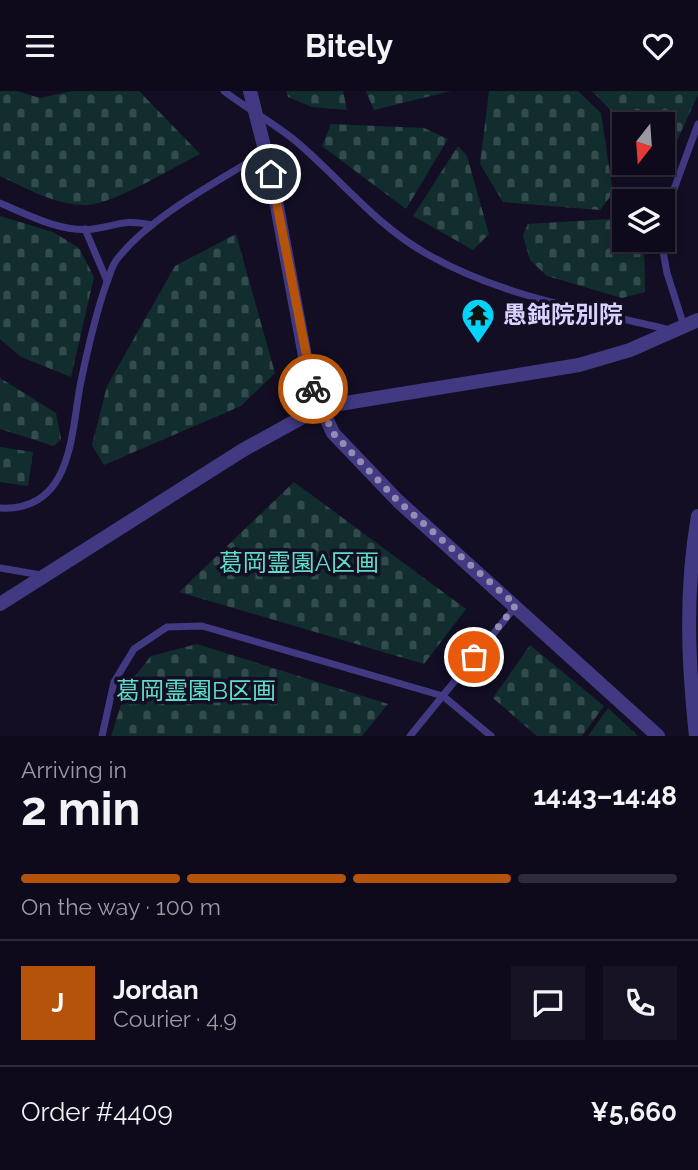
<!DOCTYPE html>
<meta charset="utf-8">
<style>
:root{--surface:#0e0a1b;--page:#171324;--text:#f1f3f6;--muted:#9b9aa3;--line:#2e2b3a;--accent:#b45309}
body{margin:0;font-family:Raleway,"Noto Sans JP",sans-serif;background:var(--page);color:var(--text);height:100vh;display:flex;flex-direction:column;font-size:26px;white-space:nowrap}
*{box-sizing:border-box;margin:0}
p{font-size:23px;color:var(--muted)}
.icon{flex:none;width:38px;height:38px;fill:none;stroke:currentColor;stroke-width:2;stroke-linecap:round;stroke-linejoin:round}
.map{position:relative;height:645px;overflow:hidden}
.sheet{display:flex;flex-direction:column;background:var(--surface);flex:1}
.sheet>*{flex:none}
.needle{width:46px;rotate:197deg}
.controls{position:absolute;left:612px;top:21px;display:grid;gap:14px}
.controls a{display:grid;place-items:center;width:63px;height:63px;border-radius:0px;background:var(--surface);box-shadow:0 4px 10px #0003,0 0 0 2px var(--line);font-size:35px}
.pin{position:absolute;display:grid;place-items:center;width:60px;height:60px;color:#fff;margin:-30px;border:4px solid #fff;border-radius:50%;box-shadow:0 2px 7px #0007}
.courier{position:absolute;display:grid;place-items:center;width:70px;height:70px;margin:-35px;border:5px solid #b45309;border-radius:50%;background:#fff;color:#222;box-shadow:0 2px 9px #0007}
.head em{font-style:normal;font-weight:700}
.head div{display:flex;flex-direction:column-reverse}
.head{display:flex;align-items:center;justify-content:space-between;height:119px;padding:0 21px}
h1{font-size:46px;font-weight:700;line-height:52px}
.bar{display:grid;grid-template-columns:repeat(4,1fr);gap:10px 7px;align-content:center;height:84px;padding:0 21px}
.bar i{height:9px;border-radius:5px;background:var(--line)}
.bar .selected{background:var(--accent)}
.bar p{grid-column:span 4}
.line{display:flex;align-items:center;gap:18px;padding:0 21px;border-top:2px solid var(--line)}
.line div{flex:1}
.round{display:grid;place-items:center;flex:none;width:74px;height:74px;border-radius:0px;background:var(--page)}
header{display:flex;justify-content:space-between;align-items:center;height:91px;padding:0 21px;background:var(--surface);font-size:32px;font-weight:700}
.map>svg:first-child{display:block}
.cemetery{fill:url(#cemetery-stones)}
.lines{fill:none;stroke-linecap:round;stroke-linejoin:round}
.lane{stroke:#413a82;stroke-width:7}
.street{stroke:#413a82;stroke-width:14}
.done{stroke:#948db2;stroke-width:7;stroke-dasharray:0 12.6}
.route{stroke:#b45309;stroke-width:9}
.labels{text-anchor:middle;stroke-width:7;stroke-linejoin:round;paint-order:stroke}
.poi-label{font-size:24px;font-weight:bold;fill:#d9d2fe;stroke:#130e24;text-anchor:start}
.park-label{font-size:24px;fill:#5edec5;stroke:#130e24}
</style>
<header><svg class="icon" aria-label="menu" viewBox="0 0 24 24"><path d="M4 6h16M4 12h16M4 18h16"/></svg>Bitely<svg class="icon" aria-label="heart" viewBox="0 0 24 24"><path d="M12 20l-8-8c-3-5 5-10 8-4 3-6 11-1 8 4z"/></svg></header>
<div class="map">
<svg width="698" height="645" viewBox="0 0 698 645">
<defs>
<pattern id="cemetery-stones" width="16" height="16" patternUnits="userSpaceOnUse" patternTransform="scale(1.75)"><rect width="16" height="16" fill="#122d2e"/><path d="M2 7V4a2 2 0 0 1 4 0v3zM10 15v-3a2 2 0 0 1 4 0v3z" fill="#344b4d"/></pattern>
</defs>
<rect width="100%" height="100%" fill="#130e24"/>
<g class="cemetery">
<path d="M0 0H17L40 7 72 0H139L200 63C174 76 114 113 87 114 57 115 26 97 0 85Z"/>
<polygon points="286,0 343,0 347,19 312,16 288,6"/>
<polygon points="366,0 451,0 374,19"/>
<polygon points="489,0 578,0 601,22 613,102 600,119 503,111 480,73"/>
<polygon points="592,0 698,0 698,4 671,63 663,60 663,33 625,34"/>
<polygon points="331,33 424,37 448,48 406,118 322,55"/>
<polygon points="458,55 467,65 489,143 473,159 413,125"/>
<polygon points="0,125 53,141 79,157 94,186 71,286 21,266 0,248"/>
<polygon points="625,127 625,149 644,149 645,201 622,207 547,185 530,169 523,144 528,133"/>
<polygon points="236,143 275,282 241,315 104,374 92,354 107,295 175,175"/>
<polygon points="0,287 56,322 61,348 54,355 0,338"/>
<polygon points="0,356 33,361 28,395 0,391"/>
<polygon points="294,391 466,518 424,573 179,501"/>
<polygon points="197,553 388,613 362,645 111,645 127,595 151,565"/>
<polygon points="530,554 604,615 582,645 537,645 493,607"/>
<polygon points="608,617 638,645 588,645"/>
</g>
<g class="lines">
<g class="lane">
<path d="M224 0C247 18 276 33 298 52 341 89 377 135 427 163 502 206 588 219 670 239"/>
<path d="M0 112C28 124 62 142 93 138 120 134 123 128 152 134"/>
<polyline points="663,128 698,33"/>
<polyline points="85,138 107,190"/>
<polyline points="661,149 667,182 684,235"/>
<path d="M0 417C71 421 71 346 80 295 87 261 95 224 107 191 110 184 112 173 118 167 152 124 218 91 265 61"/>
<polyline points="0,477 41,484"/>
<polyline points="102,645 114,591 134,558 167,536 202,535 443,605 491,645"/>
<polyline points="410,645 516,515"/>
</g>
<g class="street">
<polyline points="250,0 271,83 310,292 333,342 398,410 658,645"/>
<polyline points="0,513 243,359 321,316 579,274 630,259 698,229"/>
<path d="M696 645C688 571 685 499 698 425"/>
</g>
</g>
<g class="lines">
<polyline class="done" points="313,298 333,342 398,410 516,514 474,566"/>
<polyline class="route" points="271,83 313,298"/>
</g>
<defs>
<symbol id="temple-pin" viewBox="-11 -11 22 30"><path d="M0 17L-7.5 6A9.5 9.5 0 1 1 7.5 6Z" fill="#03d3f9" stroke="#130e24"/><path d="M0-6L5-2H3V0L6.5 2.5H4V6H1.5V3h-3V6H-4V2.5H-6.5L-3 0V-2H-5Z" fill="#111"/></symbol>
</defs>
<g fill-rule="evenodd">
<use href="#temple-pin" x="459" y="205" width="38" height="52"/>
</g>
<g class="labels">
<g class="poi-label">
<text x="503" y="232">愚鈍院別院</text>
</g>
<g class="park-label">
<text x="299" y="480">葛岡霊園A区画</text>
<text x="196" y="608">葛岡霊園B区画</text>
</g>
</g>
</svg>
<div class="controls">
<a><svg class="needle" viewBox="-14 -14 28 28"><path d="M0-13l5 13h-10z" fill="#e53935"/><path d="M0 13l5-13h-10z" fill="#9b9aa3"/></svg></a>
<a><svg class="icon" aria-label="layers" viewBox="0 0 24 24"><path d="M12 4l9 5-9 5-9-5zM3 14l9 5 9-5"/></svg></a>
</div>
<div class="pin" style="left:474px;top:566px;background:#ea580c"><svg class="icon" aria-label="bag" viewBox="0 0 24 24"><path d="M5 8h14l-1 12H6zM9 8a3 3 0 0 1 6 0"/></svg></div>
<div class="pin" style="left:271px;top:83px;background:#1f2937"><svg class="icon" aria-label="home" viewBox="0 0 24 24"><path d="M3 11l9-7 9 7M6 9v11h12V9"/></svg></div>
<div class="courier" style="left:313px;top:298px"><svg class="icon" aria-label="bike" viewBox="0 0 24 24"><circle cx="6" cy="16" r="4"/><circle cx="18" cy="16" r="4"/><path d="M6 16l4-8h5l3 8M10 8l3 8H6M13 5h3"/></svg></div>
</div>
<section class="sheet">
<div class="head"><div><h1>2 min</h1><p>Arriving in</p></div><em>14:43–14:48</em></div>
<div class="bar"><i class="selected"></i><i class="selected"></i><i class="selected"></i><i></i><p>On the way · 100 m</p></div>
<div class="line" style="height:126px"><b class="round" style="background:var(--accent);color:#fff">J</b><div><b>Jordan</b><p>Courier · 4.9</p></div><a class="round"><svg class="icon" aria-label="chat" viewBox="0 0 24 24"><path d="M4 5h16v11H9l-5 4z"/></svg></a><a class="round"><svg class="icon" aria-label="phone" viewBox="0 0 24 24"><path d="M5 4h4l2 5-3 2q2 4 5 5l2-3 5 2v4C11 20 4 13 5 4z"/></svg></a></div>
<div class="line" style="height:91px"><div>Order #4409</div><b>¥5,660</b></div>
</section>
